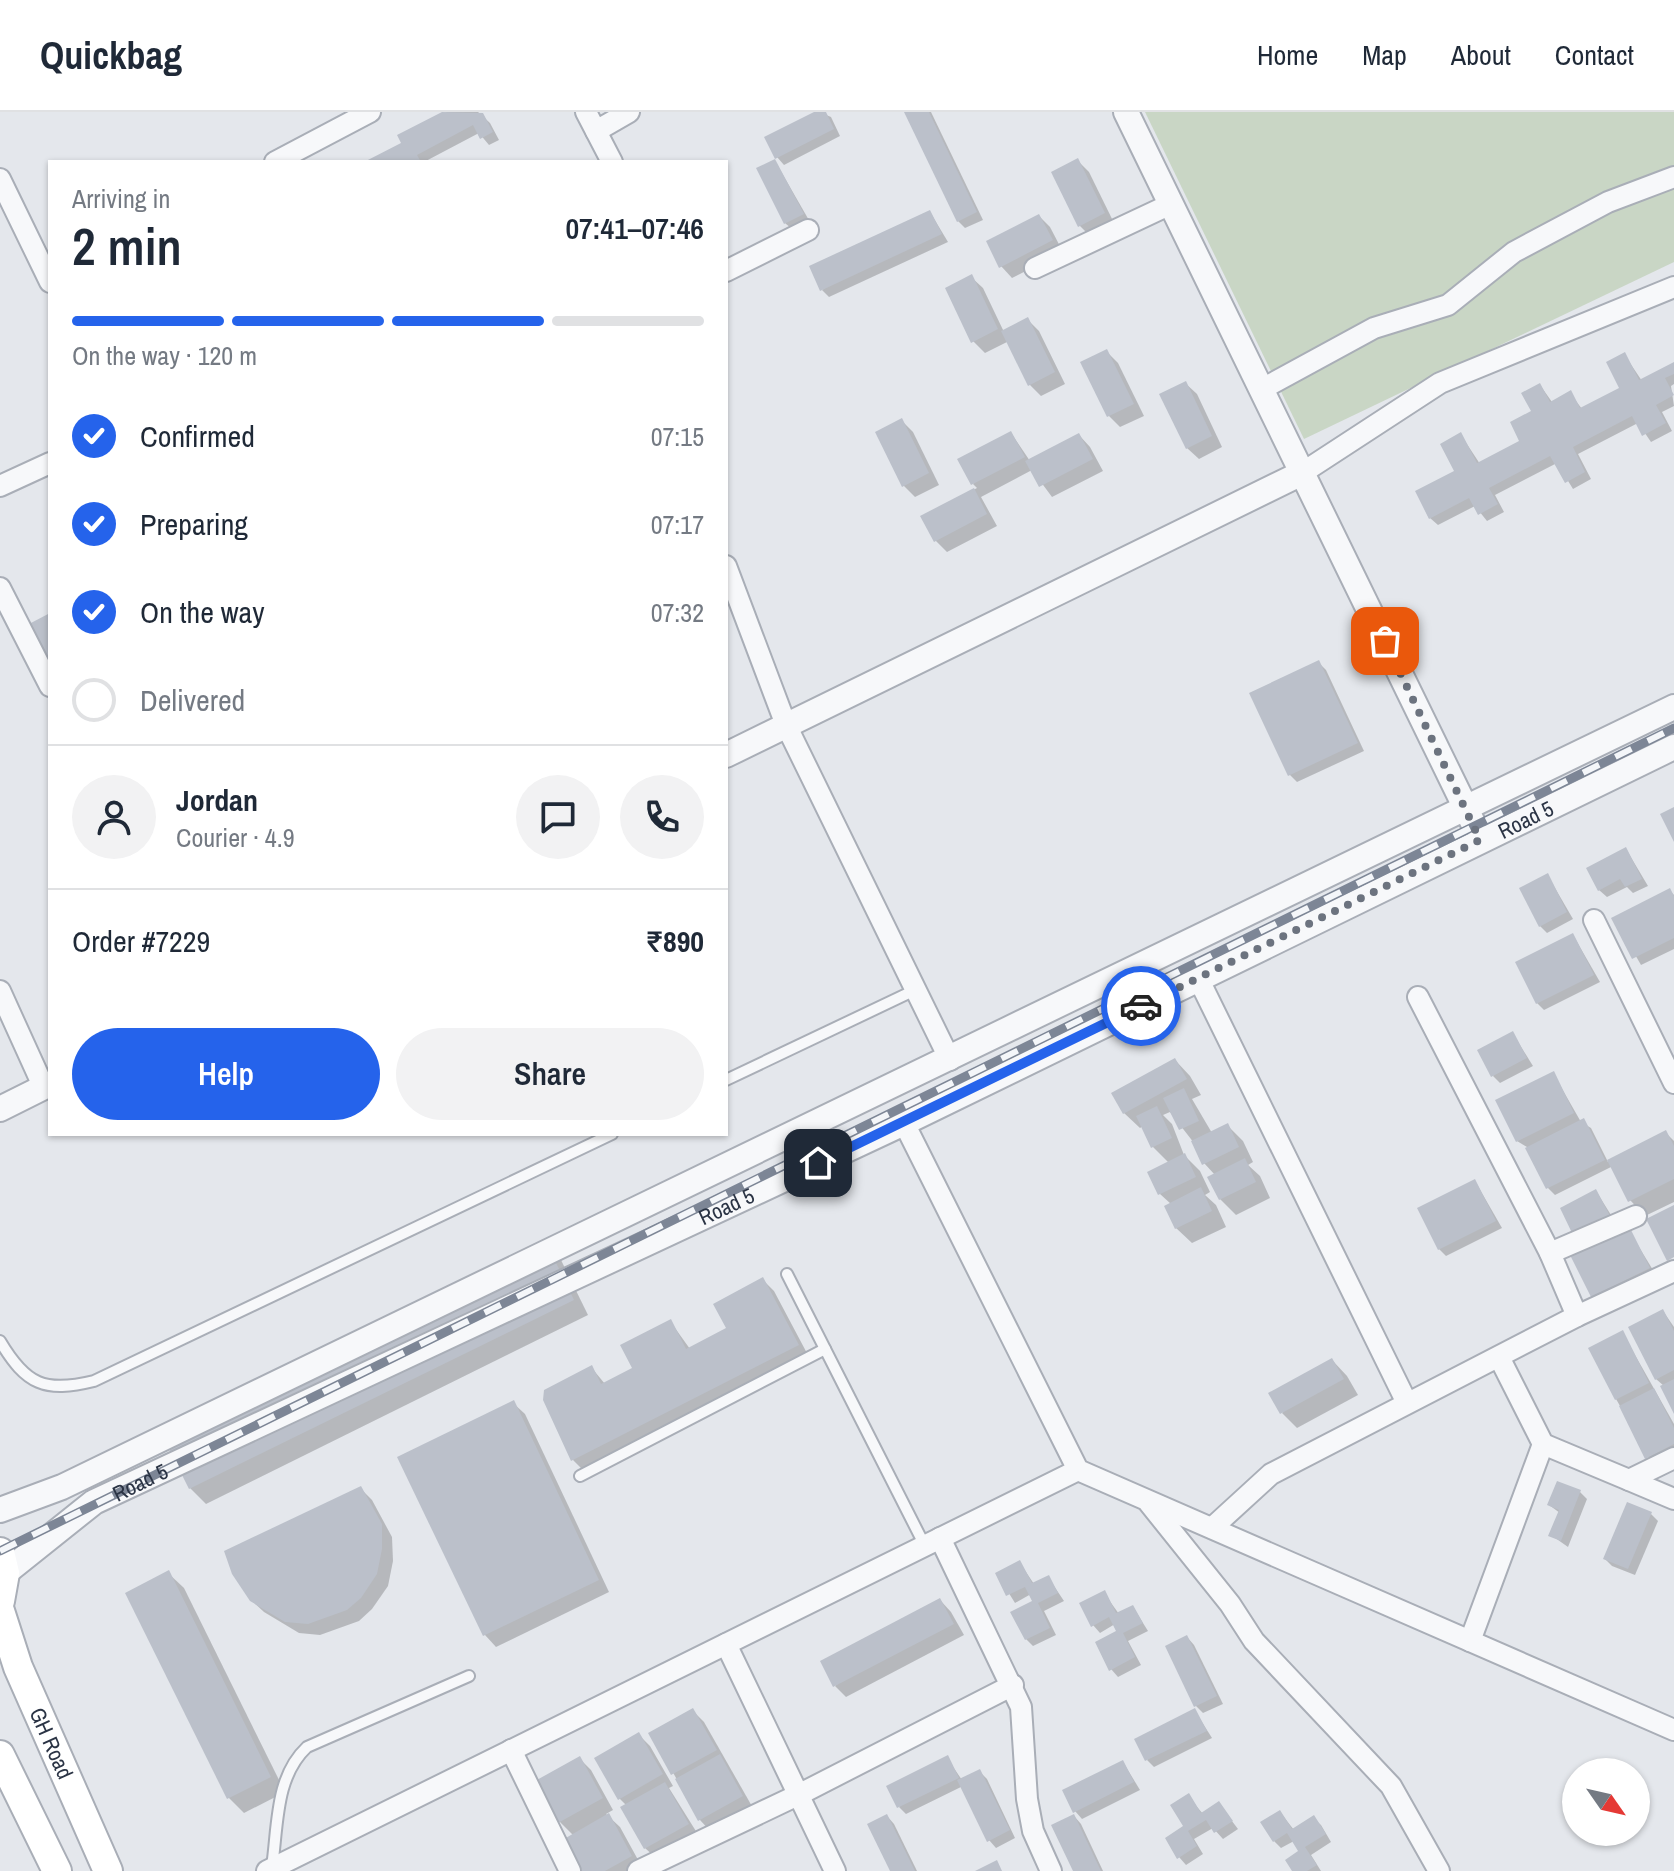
<!DOCTYPE html>
<meta charset="utf-8">
<style>
:root{--surface:#fff;--page:#f2f2f3;--text:#1f2937;--muted:#747a83;--line:#e0e1e3;--accent:#2563eb}
body{margin:0;font-family:"Archivo Narrow",sans-serif;background:var(--page);color:var(--text);height:100vh;display:flex;flex-direction:column;font-size:30px;white-space:nowrap}
*{box-sizing:border-box;margin:0}
p{font-size:26px;color:var(--muted)}
.icon{flex:none;width:44px;height:44px;fill:none;stroke:currentColor;stroke-width:2;stroke-linecap:round;stroke-linejoin:round}
.map{position:relative;flex:1;overflow:hidden}
.sheet{position:absolute;left:48px;top:48px;width:680px;height:976px;display:flex;flex-direction:column;background:var(--surface);border-radius:0px;box-shadow:0 2px 6px #0004}
.sheet>*{flex:none}
.needle{width:52px;rotate:124deg}
.controls{position:absolute;left:1562px;top:1646px;display:grid;gap:16px}
.controls a{display:grid;place-items:center;width:88px;height:88px;border-radius:50%;background:var(--surface);box-shadow:0 2px 6px #0004;font-size:40px}
.pin{position:absolute;display:grid;place-items:center;width:68px;height:68px;color:#fff;margin:-34px;border-radius:16px;box-shadow:0 4px 12px #0006}
.courier{position:absolute;display:grid;place-items:center;width:80px;height:80px;margin:-40px;border:6px solid #2563eb;border-radius:50%;background:#fff;color:#222;box-shadow:0 2px 10px #0007}
.headline em{font-style:normal;font-weight:600}
.headline div{display:flex;flex-direction:column-reverse}
.headline{display:flex;align-items:center;justify-content:space-between;height:136px;padding:0 24px}
h1{font-size:52px;font-weight:600;line-height:60px}
.bar{display:grid;grid-template-columns:repeat(4,1fr);gap:12px 8px;align-content:center;height:96px;padding:0 24px}
.bar i{height:10px;border-radius:6px;background:var(--line)}
.bar .selected{background:var(--accent)}
.bar p{grid-column:span 4}
.line{display:flex;align-items:center;gap:20px;padding:0 24px;border-top:2px solid var(--line)}
.line div{flex:1}
.round{display:grid;place-items:center;flex:none;width:84px;height:84px;border-radius:42px;background:var(--page)}
ol{padding:0 24px;list-style:none}
li{display:flex;align-items:center;gap:24px;height:88px}
li p{margin-inline-start:auto}
li .icon{padding:8px;border-radius:50%;background:var(--accent);color:#fff;stroke-width:4}
li:last-child{color:var(--muted)}
li i{width:44px;height:44px;border:4px solid var(--line);border-radius:50%}
.action{display:flex;gap:16px;margin-top:auto;padding:16px 24px}
.action a{flex:1;height:92px;border-radius:48px;background:var(--accent);color:#fff;font-size:32px;font-weight:600;line-height:92px;text-align:center}
.action a+a{background:var(--page);color:var(--text)}
header{display:flex;align-items:center;gap:48px;box-sizing:border-box;height:112px;padding:0 40px;background:var(--surface);border-bottom:2px solid var(--line)}
header strong{font-size:38px}
nav{display:flex;gap:44px;margin-inline-start:auto;font-size:28px}
.map>svg:first-child{display:block}
.grass{fill:#c9d6c5}
.shadow{fill:#0003}
.building{fill:#bbc0ca}
.lines{fill:none;stroke-linecap:round;stroke-linejoin:round}
.service-casing{stroke:#a9aeb7;stroke-width:14}
.minor-casing{stroke:#a9aeb7;stroke-width:24}
.tertiary-casing{stroke:#a9aeb7;stroke-width:28}
.secondary-casing{stroke:#a9aeb7;stroke-width:32}
.service{stroke:#f7f8fa;stroke-width:10}
.minor{stroke:#f7f8fa;stroke-width:20}
.tertiary{stroke:#f7f8fa;stroke-width:24}
.secondary{stroke:#fff;stroke-width:28}
.rail-casing{stroke:#7d8696;stroke-width:9}
.rail{stroke:#f4f6f9;stroke-width:6;stroke-dasharray:18;stroke-linecap:butt}
.done{stroke:#6c737f;stroke-width:8;stroke-dasharray:0 14.4}
.route{stroke:#2563eb;stroke-width:10}
.labels{text-anchor:middle;stroke-width:6;stroke-linejoin:round;paint-order:stroke}
.street-label{font-size:22px;fill:#2b3445;stroke:#f4f6f9}
</style>
<header>
<strong>Quickbag</strong>
<nav><a>Home</a><a>Map</a><a>About</a><a>Contact</a></nav>
</header>
<div class="map">
<svg width="1674" height="1759" viewBox="0 0 1674 1759">
<rect width="100%" height="100%" fill="#e4e7ec"/>
<polygon class="grass" points="1145,0 1674,0 1674,150 1304,327"/>
<g class="shadow">
<polygon points="447,0 478,0 490,11 499,28 489,33 479,21 424,50 368,50 404,31 400,24"/>
<polygon points="819,0 831,5 840,24 784,53 777,45"/>
<polygon points="906,0 931,0 983,108 965,116 958,109"/>
<polygon points="775,49 810,110 793,118 785,111"/>
<polygon points="1078,49 1089,60 1115,113 1091,125 1080,114"/>
<polygon points="930,100 948,130 829,185 822,178"/>
<polygon points="1039,104 1050,115 1063,140 1012,166 1001,154"/>
<polygon points="971,165 983,176 1004,220 1028,208 1039,219 1065,272 1041,284 1030,273 1009,229 985,241 973,229"/>
<polygon points="1106,239 1118,251 1144,304 1120,315 1109,304"/>
<polygon points="1624,242 1642,269 1674,253 1674,272 1671,274 1674,294 1662,300 1672,319 1651,330 1638,311 1578,342 1591,367 1573,377 1557,351 1495,383 1504,400 1487,409 1475,394 1438,413 1430,406 1456,360 1461,323 1480,352 1522,330 1540,273 1552,290 1570,281 1582,297 1622,276"/>
<polygon points="1185,271 1197,282 1222,335 1199,347 1187,336"/>
<polygon points="902,309 913,320 939,373 915,385 904,374"/>
<polygon points="1011,321 1030,349 1079,323 1090,335 1103,359 1052,385 1032,358 981,385 997,414 947,440 935,428 923,404 977,376 973,372"/>
<polygon points="1319,551 1326,558 1364,639 1297,670 1290,663 1252,582"/>
<polygon points="1626,737 1648,774 1633,781 1627,775 1607,785 1599,778"/>
<polygon points="1548,764 1573,807 1547,821 1540,814"/>
<polygon points="1670,779 1674,783 1674,837 1641,853 1614,806"/>
<polygon points="1573,823 1600,870 1544,898 1537,891"/>
<polygon points="1513,922 1533,954 1500,971 1493,964"/>
<polygon points="1175,948 1190,964 1201,983 1192,987 1212,1021 1228,1014 1243,1029 1253,1050 1248,1053 1260,1064 1270,1086 1236,1103 1220,1087 1215,1063 1204,1051 1194,1031 1170,1000 1163,1003 1172,1012 1184,1043 1200,1059 1210,1080 1205,1083 1216,1093 1226,1115 1192,1131 1176,1116 1171,1092 1160,1082 1169,1051 1153,1035 1143,1014 1140,1016 1124,1001"/>
<polygon points="1553,961 1581,1010 1591,1016 1608,1050 1666,1021 1674,1029 1674,1090 1645,1104 1630,1088 1613,1054 1555,1083 1548,1076 1527,1035 1517,1029"/>
<polygon points="1475,1069 1502,1116 1446,1144 1439,1137"/>
<polygon points="1596,1079 1616,1111 1582,1129"/>
<polygon points="1628,1117 1656,1163 1600,1191 1592,1184"/>
<polygon points="546,1133 561,1148 588,1203 206,1392 190,1376"/>
<polygon points="763,1168 774,1179 809,1245 584,1359 573,1348 591,1255 605,1272 635,1257 670,1209 690,1237 729,1217"/>
<polygon points="1663,1199 1674,1215 1674,1297 1664,1274 1656,1267"/>
<polygon points="1622,1220 1674,1312 1674,1343 1654,1353 1616,1287"/>
<polygon points="1332,1248 1347,1264 1358,1283 1297,1316 1282,1301"/>
<polygon points="513,1291 525,1302 609,1480 496,1535 485,1523 400,1346"/>
<polygon points="360,1376 372,1388 392,1425 393,1449 388,1474 372,1497 359,1509 320,1523 299,1521 264,1500 251,1488"/>
<polygon points="1580,1380 1587,1387 1568,1435 1551,1423 1560,1401 1549,1393"/>
<polygon points="1651,1402 1658,1409 1635,1463 1612,1454 1605,1447"/>
<polygon points="1020,1451 1034,1472 1048,1465 1064,1489 1044,1499 1056,1523 1033,1534 1026,1527 1034,1490 1031,1482 1015,1491 997,1462"/>
<polygon points="168,1461 184,1476 285,1680 244,1701 229,1686"/>
<polygon points="1104,1481 1119,1502 1133,1495 1148,1519 1128,1529 1141,1553 1118,1565 1111,1557 1119,1520 1115,1512 1100,1521 1093,1513"/>
<polygon points="940,1488 951,1500 964,1523 846,1585 835,1574"/>
<polygon points="1187,1525 1194,1533 1223,1592 1203,1601 1196,1594 1168,1535"/>
<polygon points="693,1599 704,1610 753,1696 711,1720 700,1708 651,1622"/>
<polygon points="1195,1599 1212,1626 1154,1655 1147,1648"/>
<polygon points="639,1623 650,1634 673,1674 669,1676 699,1724 657,1747 645,1736 627,1694 619,1686"/>
<polygon points="947,1646 962,1668 979,1659 987,1667 1015,1726 996,1736 989,1728 963,1674 906,1702 899,1695"/>
<polygon points="580,1647 591,1658 613,1698 606,1702 620,1715 642,1755 636,1759 584,1759 574,1724 560,1710 538,1670"/>
<polygon points="1123,1650 1140,1678 1082,1707 1075,1699"/>
<polygon points="1188,1684 1203,1702 1219,1692 1238,1717 1223,1727 1213,1716 1194,1727 1203,1742 1186,1753 1179,1745"/>
<polygon points="1280,1700 1294,1718 1313,1706 1321,1713 1331,1730 1311,1743 1321,1759 1294,1759 1300,1740 1294,1729 1281,1736 1274,1729"/>
<polygon points="887,1704 894,1712 917,1759 892,1759"/>
<polygon points="1074,1704 1081,1712 1103,1759 1075,1759"/>
</g>
<g class="building">
<polygon points="442,0 483,1 493,20 480,27 473,13 417,43 421,50 364,50 401,31 397,23"/>
<polygon points="814,0 826,0 834,17 775,47 764,25"/>
<polygon points="904,0 929,0 977,100 957,110"/>
<polygon points="1078,46 1105,101 1078,115 1051,60"/>
<polygon points="775,47 804,102 784,112 756,56"/>
<polygon points="930,98 942,122 820,179 809,154"/>
<polygon points="1039,102 1053,128 999,156 986,129"/>
<polygon points="972,162 998,217 971,231 945,176"/>
<polygon points="1028,205 1055,260 1028,274 1001,219"/>
<polygon points="1107,237 1134,292 1107,305 1080,250"/>
<polygon points="1625,240 1639,268 1674,250 1674,262 1665,266 1674,283 1656,293 1666,311 1642,324 1632,304 1573,335 1585,360 1565,371 1550,344 1489,376 1498,392 1478,403 1469,386 1429,407 1415,379 1454,359 1440,332 1461,320 1477,351 1519,329 1510,310 1531,299 1521,281 1540,271 1550,290 1571,278 1580,296 1619,276 1606,250"/>
<polygon points="1186,269 1212,324 1186,337 1159,282"/>
<polygon points="902,306 929,361 902,375 875,320"/>
<polygon points="1011,319 1025,345 971,373 957,347"/>
<polygon points="1079,321 1093,347 1039,375 1025,349"/>
<polygon points="974,376 987,402 934,430 920,404"/>
<polygon points="50,501 50,547 47,548 29,512"/>
<polygon points="1319,548 1358,631 1288,664 1249,581"/>
<polygon points="1674,695 1674,730 1660,702"/>
<polygon points="1626,735 1642,767 1625,775 1620,767 1598,779 1586,756"/>
<polygon points="1548,761 1567,800 1539,815 1519,776"/>
<polygon points="1670,776 1674,784 1674,826 1632,847 1611,806"/>
<polygon points="1573,821 1594,863 1536,892 1515,850"/>
<polygon points="1513,919 1527,946 1491,965 1477,938"/>
<polygon points="1175,946 1187,967 1123,1002 1111,981"/>
<polygon points="1554,959 1574,1001 1516,1030 1495,988"/>
<polygon points="1184,976 1199,1009 1179,1018 1163,986"/>
<polygon points="1157,994 1172,1026 1151,1036 1136,1004"/>
<polygon points="1584,1006 1605,1048 1546,1077 1525,1036"/>
<polygon points="1228,1011 1239,1035 1202,1053 1191,1029"/>
<polygon points="1666,1018 1674,1034 1674,1067 1628,1090 1607,1048"/>
<polygon points="1185,1041 1196,1065 1158,1083 1147,1060"/>
<polygon points="1245,1046 1256,1070 1219,1088 1207,1065"/>
<polygon points="1475,1067 1496,1109 1438,1138 1417,1096"/>
<polygon points="1201,1075 1212,1099 1175,1117 1164,1094"/>
<polygon points="1596,1077 1610,1104 1573,1123 1560,1096"/>
<polygon points="1674,1093 1674,1145 1667,1149 1646,1107"/>
<polygon points="1629,1114 1650,1156 1591,1185 1570,1143"/>
<polygon points="546,1130 574,1188 189,1377 161,1321"/>
<polygon points="763,1165 799,1233 571,1349 543,1288 544,1278 592,1253 601,1272 632,1256 620,1233 671,1207 686,1237 726,1216 713,1192"/>
<polygon points="1663,1197 1674,1219 1674,1258 1655,1268 1628,1215"/>
<polygon points="1623,1218 1649,1271 1615,1288 1588,1236"/>
<polygon points="1332,1246 1344,1267 1280,1302 1268,1281"/>
<polygon points="1674,1267 1674,1302 1660,1274"/>
<polygon points="1654,1276 1674,1316 1674,1332 1645,1347 1619,1294"/>
<polygon points="514,1288 599,1468 483,1524 397,1345"/>
<polygon points="1557,1369 1581,1378 1561,1429 1548,1424 1559,1398 1547,1393"/>
<polygon points="361,1374 382,1412 382,1437 377,1462 361,1486 347,1498 308,1512 285,1510 250,1489 232,1462 224,1439"/>
<polygon points="1627,1390 1652,1400 1628,1457 1603,1447"/>
<polygon points="1020,1448 1032,1471 1049,1463 1058,1481 1038,1491 1050,1516 1025,1528 1010,1500 1032,1489 1025,1475 1006,1484 995,1461"/>
<polygon points="169,1458 271,1665 227,1687 125,1481"/>
<polygon points="1105,1478 1116,1501 1133,1493 1143,1511 1123,1521 1135,1545 1109,1559 1095,1530 1116,1519 1109,1505 1091,1515 1079,1491"/>
<polygon points="940,1486 954,1512 833,1575 820,1549"/>
<polygon points="1187,1523 1217,1584 1194,1595 1165,1534"/>
<polygon points="693,1596 717,1638 671,1663 648,1621"/>
<polygon points="1195,1596 1207,1619 1145,1649 1134,1627"/>
<polygon points="639,1620 663,1662 618,1688 594,1646"/>
<polygon points="720,1642 743,1684 698,1709 675,1667"/>
<polygon points="948,1643 959,1666 897,1696 886,1674"/>
<polygon points="580,1644 603,1686 558,1711 535,1669"/>
<polygon points="1123,1648 1134,1670 1073,1701 1062,1678"/>
<polygon points="980,1657 1010,1718 987,1730 957,1668"/>
<polygon points="665,1670 689,1712 644,1737 620,1695"/>
<polygon points="1189,1681 1201,1701 1219,1689 1233,1709 1214,1721 1206,1708 1188,1719 1197,1734 1177,1747 1165,1726 1183,1714 1170,1693"/>
<polygon points="1280,1698 1292,1717 1314,1703 1326,1722 1305,1735 1317,1753 1307,1759 1292,1759 1285,1748 1298,1739 1287,1721 1273,1730 1260,1710"/>
<polygon points="609,1701 632,1744 605,1759 582,1759 564,1727"/>
<polygon points="887,1702 915,1759 890,1759 867,1712"/>
<polygon points="1074,1702 1101,1759 1073,1759 1051,1713"/>
<polygon points="997,1748 1002,1759 975,1759"/>
</g>
<g class="lines">
<defs>
<g id="service">
<polyline points="726,968 913,879"/>
<polyline points="787,1162 925,1434"/>
<path d="M0 1229C26 1273 45 1281 94 1269L612 1022"/>
<polyline points="580,1364 825,1237"/>
<path d="M272 1755C278 1713 275 1665 307 1635L469 1564"/>
</g>
<g id="minor">
<polyline points="586,0 612,50"/>
<polyline points="596,19 629,0"/>
<polyline points="275,50 370,0"/>
<polyline points="0,67 50,170"/>
<polyline points="1035,156 1171,92"/>
<polyline points="726,159 808,118"/>
<polyline points="1262,277 1374,216 1448,193 1514,140 1608,90 1674,65"/>
<polyline points="1302,361 1440,271 1674,175"/>
<polyline points="0,374 50,351"/>
<polyline points="726,454 786,613 950,948"/>
<polyline points="0,476 50,574"/>
<polyline points="1594,808 1674,971"/>
<polyline points="1198,866 1407,1291"/>
<polyline points="0,879 44,976"/>
<polyline points="1418,885 1550,1141 1577,1204 1674,1159"/>
<polyline points="904,1011 1078,1358 1674,1618"/>
<polyline points="1550,1141 1636,1104"/>
<polyline points="1499,1245 1543,1332 1629,1368 1674,1346"/>
<polyline points="1629,1368 1674,1387"/>
<polyline points="1149,1391 1230,1492 1254,1529 1391,1674 1439,1759"/>
<polyline points="1212,1416 1271,1362 1577,1204"/>
<polyline points="940,1426 1021,1595 1027,1687 1033,1719 1051,1759"/>
<polyline points="1470,1529 1543,1332"/>
<polyline points="726,1532 835,1759"/>
<polyline points="511,1638 570,1759"/>
<polyline points="267,1759 1078,1358"/>
<polyline points="638,1759 800,1682 1013,1573"/>
</g>
<g id="tertiary">
<polyline points="1126,0 1473,711"/>
<polyline points="726,643 1302,361"/>
<polyline points="0,997 50,972"/>
<polyline points="0,1398 62,1375 1674,595"/>
<path id="s1" d="M5 1461 94 1390 904 1011 1674 635"/>
</g>
<g id="secondary">
<polyline points="0,1440 5,1461 0,1489"/>
<path id="s2" d="M0 1499 18 1555 108 1759"/>
<polyline points="0,1643 57,1759"/>
</g>
</defs>
<use href="#service" class="service-casing"/>
<use href="#minor" class="minor-casing"/>
<use href="#tertiary" class="tertiary-casing"/>
<use href="#secondary" class="secondary-casing"/>
<use href="#service" class="service"/>
<use href="#minor" class="minor"/>
<use href="#tertiary" class="tertiary"/>
<use href="#secondary" class="secondary"/>
<defs>
<g id="rail">
<path id="s3" d="M0 1439 1674 616"/>
</g>
</defs>
<use href="#rail" class="rail-casing"/>
<use href="#rail" class="rail"/>
</g>
<g class="lines">
<polyline class="done" points="1141,894 1480,728 1385,529"/>
<polyline class="route" points="818,1051 1141,894"/>
</g>
<g class="labels">
<g class="street-label">
<text dy="8" stroke="none"><textPath href="#s1" startOffset="1700">Road 5</textPath></text>
<text dy="8" stroke="none"><textPath href="#s1" startOffset="812">Road 5</textPath></text>
<text dy="8" stroke="none"><textPath href="#s3" startOffset="156">Road 5</textPath></text>
<text dy="8" stroke="none"><textPath href="#s2" startOffset="142">GH Road</textPath></text>
</g>
</g>
</svg>
<div class="controls">
<a><svg class="needle" viewBox="-14 -14 28 28"><path d="M0-13l5 13h-10z" fill="#e53935"/><path d="M0 13l5-13h-10z" fill="#747a83"/></svg></a>
</div>
<div class="pin" style="left:1385px;top:529px;background:#ea580c"><svg class="icon" aria-label="bag" viewBox="0 0 24 24"><path d="M5 8h14l-1 12H6zM9 8a3 3 0 0 1 6 0"/></svg></div>
<div class="pin" style="left:818px;top:1051px;background:#1f2937"><svg class="icon" aria-label="home" viewBox="0 0 24 24"><path d="M3 11l9-7 9 7M6 9v11h12V9"/></svg></div>
<div class="courier" style="left:1141px;top:894px"><svg class="icon" aria-label="car" viewBox="0 0 24 24"><path d="M5 17H2v-5l4-1 3-4h7l3 4 3 1v5h-3M9 17h6M6 11h13"/><circle cx="7" cy="17" r="2"/><circle cx="17" cy="17" r="2"/></svg></div>
<section class="sheet">
<div class="headline"><div><h1>2 min</h1><p>Arriving in</p></div><em>07:41–07:46</em></div>
<div class="bar"><i class="selected"></i><i class="selected"></i><i class="selected"></i><i></i><p>On the way · 120 m</p></div>
<ol>
<li><svg class="icon" aria-label="check" viewBox="0 0 24 24"><path d="M5 12l5 5 9-10"/></svg>Confirmed<p>07:15</p></li>
<li><svg class="icon" aria-label="check" viewBox="0 0 24 24"><path d="M5 12l5 5 9-10"/></svg>Preparing<p>07:17</p></li>
<li><svg class="icon" aria-label="check" viewBox="0 0 24 24"><path d="M5 12l5 5 9-10"/></svg>On the way<p>07:32</p></li>
<li><i></i>Delivered</li>
</ol>
<div class="line" style="height:144px"><a class="round"><svg class="icon" aria-label="person" viewBox="0 0 24 24"><circle cx="12" cy="8" r="4"/><path d="M4 21q1-7 8-7t8 7"/></svg></a><div><b>Jordan</b><p>Courier · 4.9</p></div><a class="round"><svg class="icon" aria-label="chat" viewBox="0 0 24 24"><path d="M4 5h16v11H9l-5 4z"/></svg></a><a class="round"><svg class="icon" aria-label="phone" viewBox="0 0 24 24"><path d="M5 4h4l2 5-3 2q2 4 5 5l2-3 5 2v4C11 20 4 13 5 4z"/></svg></a></div>
<div class="line" style="height:104px"><div>Order #7229</div><b>₹890</b></div>
<div class="action"><a>Help</a><a>Share</a></div>
</section>
</div>
